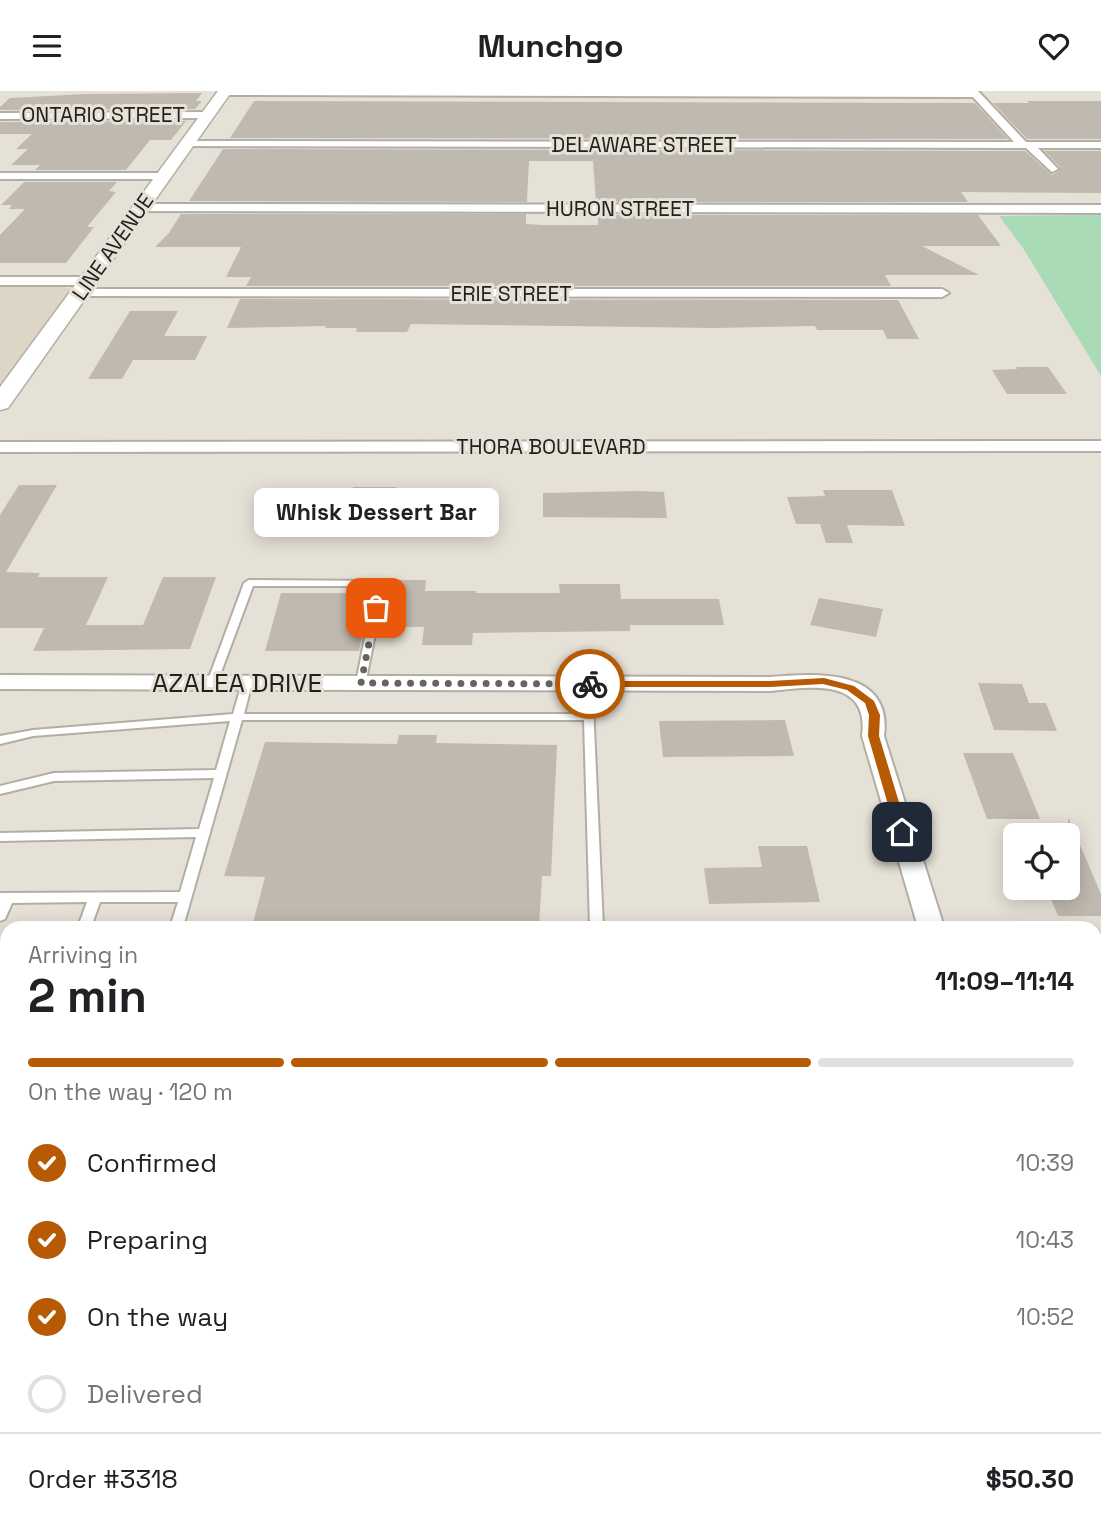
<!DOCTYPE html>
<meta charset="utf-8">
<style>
:root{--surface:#fff;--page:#f6f6f6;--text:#202124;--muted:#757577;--line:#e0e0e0;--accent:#b75a04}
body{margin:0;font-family:"Space Grotesk",sans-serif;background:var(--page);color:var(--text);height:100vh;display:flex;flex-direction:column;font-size:26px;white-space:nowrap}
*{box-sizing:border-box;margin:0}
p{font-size:23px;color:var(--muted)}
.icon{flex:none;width:38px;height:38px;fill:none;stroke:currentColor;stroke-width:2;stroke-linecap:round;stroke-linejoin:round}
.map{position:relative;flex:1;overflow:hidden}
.panel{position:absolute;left:0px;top:830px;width:1102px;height:618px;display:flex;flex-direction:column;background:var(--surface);border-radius:21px 21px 0 0;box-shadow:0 4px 18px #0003}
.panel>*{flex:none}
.controls{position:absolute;left:1003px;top:732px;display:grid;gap:14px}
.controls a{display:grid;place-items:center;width:77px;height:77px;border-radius:10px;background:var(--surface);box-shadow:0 4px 18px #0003;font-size:35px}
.pin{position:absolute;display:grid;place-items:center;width:60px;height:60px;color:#fff;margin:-30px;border-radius:14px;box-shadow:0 4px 10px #0006}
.courier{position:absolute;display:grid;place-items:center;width:70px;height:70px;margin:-35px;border:5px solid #b75a04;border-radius:50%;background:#fff;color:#222;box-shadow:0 2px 9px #0007}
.bubble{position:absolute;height:49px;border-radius:10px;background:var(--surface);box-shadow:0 4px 18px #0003;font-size:23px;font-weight:800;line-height:49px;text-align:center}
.summary em{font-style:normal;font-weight:800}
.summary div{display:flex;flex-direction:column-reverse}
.summary{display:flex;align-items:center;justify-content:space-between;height:119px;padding:0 28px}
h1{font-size:46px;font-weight:800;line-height:52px}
.bar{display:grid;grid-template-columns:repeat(4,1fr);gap:10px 7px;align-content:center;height:84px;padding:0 28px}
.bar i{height:9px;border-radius:5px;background:var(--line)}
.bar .selected{background:var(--accent)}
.bar p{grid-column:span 4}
.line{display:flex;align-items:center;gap:18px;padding:0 28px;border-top:2px solid var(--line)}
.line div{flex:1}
ol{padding:0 28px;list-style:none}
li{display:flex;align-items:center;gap:21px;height:77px}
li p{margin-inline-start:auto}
li .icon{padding:7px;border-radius:50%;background:var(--accent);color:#fff;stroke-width:4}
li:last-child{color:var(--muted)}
li i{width:38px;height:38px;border:4px solid var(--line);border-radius:50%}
header{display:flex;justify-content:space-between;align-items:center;height:91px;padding:0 28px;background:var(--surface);font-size:32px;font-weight:800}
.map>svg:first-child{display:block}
.built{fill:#ddd5c5}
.green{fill:#a9dbb6}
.building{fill:#c0b9b0}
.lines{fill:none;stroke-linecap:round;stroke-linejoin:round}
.service-casing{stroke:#b2aea4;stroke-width:4}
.minor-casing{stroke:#b2aea4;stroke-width:4}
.secondary-casing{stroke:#b2aea4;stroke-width:3}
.service{fill:#fff;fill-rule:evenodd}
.minor{fill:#fff;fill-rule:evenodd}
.secondary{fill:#fff;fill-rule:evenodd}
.route{fill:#b75a04}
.done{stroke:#66645d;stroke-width:7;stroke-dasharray:0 12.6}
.labels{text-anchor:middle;stroke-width:6;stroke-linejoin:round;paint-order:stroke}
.far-street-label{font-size:21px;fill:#21201c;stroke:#e6e1d7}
.street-label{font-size:26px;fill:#21201c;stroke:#e6e1d7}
</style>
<header><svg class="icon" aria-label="menu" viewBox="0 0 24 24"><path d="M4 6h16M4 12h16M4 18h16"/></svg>Munchgo<svg class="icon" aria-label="heart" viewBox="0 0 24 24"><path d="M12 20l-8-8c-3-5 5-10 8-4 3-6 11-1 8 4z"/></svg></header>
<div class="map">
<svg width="1101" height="1447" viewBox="0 0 1101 1447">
<rect width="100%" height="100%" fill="#e6e1d7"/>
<polygon class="built" points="0,194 59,194 71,198 0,295"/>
<polygon class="green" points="1101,124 1101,285 1023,157 999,125"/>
<g class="building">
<polygon points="202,2 196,10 202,10 195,18 0,19 0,16 10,7 85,3"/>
<polygon points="254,10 975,12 1008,48 230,47"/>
<polygon points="1027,10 1101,10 1101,48 1027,48 993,12 1029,12"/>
<polygon points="186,30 171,49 150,49 126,79 35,79 40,74 11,74 28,58 16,58 32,43 0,43 0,31"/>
<polygon points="223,58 1025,60 1052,84 1059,80 1060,76 1044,60 1101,60 1101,102 961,101 968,111 596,111 593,70 529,70 527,111 189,110"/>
<polygon points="24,91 117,91 109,100 116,101 87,136 94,136 66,172 0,172 0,144 25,118 9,118 12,114 1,114"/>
<polygon points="181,123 526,123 526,133 543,134 598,134 598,124 978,124 1001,155 922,155 979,184 885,184 891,195 246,195 251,186 226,186 241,156 155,156 169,142"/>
<polygon points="240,208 898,209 919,248 887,248 883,239 817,239 815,235 714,237 411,233 407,241 356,241 357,237 325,237 326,235 227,237"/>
<polygon points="130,220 178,220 164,245 207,245 195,269 133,269 122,288 88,288"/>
<polygon points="1016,276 1048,276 1067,303 1007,303 992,279 1017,278"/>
<polygon points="19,394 57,394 6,481 40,482 38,486 108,486 86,534 143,534 163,486 216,486 190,558 33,560 44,537 0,537 0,424"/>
<polygon points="353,396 396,396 389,434 344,434"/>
<polygon points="823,399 892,399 905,435 847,434 853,452 826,452 820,433 796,433 787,406 825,405"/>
<polygon points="636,400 664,401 667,427 543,426 543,402"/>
<polygon points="390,489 426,489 425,500 476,500 476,502 560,502 559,493 620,493 621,508 719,508 724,534 630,534 630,540 473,542 472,554 422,554 424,536 379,536"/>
<polygon points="281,502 371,502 359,560 265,560"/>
<polygon points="819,507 883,518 876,546 810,534"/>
<polygon points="978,592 1022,593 1029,612 1046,612 1057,640 994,639"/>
<polygon points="785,629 794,665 663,666 659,630"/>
<polygon points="399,644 437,644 436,652 557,654 551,785 542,785 539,836 252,836 265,786 224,785 265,651 397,653"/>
<polygon points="963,662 1013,662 1040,728 987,728"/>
<polygon points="1068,726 1101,803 1101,825 1058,825 1046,796 1068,796"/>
<polygon points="758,755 807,755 820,811 709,813 704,777 762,776"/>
</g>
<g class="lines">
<defs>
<g id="service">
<polygon points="249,489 383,490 385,492 365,594 357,594 356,592 375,495 253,495 217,592 216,594 208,594 207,592 244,492"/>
<polygon points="247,589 252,592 244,623 583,623 583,593 584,591 592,591 603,836 590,836 584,629 242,629 183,836 170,836 178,811 100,811 91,836 78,836 87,811 12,812 5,828 0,830 0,802 180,801 196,746 0,750 0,742 199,738 214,687 54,690 0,703 0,695 54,682 216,679 230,630 33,645 0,653 0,645 33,639 233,623 242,592"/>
<polygon points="7,1045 7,1074 6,1077 0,1079 0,1050 1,1047"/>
<polygon points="7,1418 7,1440 14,1440 12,1447 0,1447 0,1421"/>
<polygon points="608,1440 628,1440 629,1447 609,1447"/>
</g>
<g id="minor">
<polygon points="220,0 978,0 1026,51 1101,51 1101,57 1038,57 1058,78 1052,81 1026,57 182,55 182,51 186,50 1014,51 973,6 224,4"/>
<polygon points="0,22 207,21 212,24 207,27 0,28"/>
<polygon points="0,82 163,82 169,85 163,88 0,88"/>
<polygon points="139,113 1101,114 1101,122 135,120 135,114"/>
<polygon points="0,186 89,186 96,190 89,194 0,194"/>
<polygon points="81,198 942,198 949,202 942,206 76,205 74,202"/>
<polygon points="1101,350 1101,360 0,361 0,351"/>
<path d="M0 584 770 586C816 582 893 577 884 645L944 836H918L862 645C870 586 809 596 770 600L0 598Z"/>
<polygon points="1096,1378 1101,1380 1101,1435 1096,1433"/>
</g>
<polygon id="secondary" points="218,0 232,0 8,317 0,319 0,296"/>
</defs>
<use href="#service" class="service-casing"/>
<use href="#minor" class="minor-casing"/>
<use href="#secondary" class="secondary-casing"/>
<use href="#service" class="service"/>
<use href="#minor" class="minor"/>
<use href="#secondary" class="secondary"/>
</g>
<polygon class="route" points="824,587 854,595 874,610 880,624 879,645 908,741 906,743 902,744 896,741 868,645 869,624 865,612 847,599 823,593 770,596 590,596 585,593 590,590 770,590"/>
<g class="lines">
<polyline class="done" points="376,517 361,592 590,593"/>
</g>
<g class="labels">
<g class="far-street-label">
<text x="103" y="31">ONTARIO STREET</text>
<text x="644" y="61">DELAWARE STREET</text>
<text x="620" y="125">HURON STREET</text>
<text transform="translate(113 156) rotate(-55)" y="7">LINE AVENUE</text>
<text x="511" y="210">ERIE STREET</text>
<text x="551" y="363">THORA BOULEVARD</text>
</g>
<g class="street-label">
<text x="237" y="601">AZALEA DRIVE</text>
</g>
</g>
</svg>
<div class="controls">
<a><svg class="icon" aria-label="locate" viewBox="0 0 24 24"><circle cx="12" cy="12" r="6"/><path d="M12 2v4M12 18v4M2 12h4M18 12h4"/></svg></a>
</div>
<div class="pin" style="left:376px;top:517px;background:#ea580c"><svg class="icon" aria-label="bag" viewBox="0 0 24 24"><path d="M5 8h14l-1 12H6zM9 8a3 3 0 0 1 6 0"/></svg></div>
<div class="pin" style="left:902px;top:741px;background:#1f2937"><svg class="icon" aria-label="home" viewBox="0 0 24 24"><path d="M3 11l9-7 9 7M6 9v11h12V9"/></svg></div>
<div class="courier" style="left:590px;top:593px"><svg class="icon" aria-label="bike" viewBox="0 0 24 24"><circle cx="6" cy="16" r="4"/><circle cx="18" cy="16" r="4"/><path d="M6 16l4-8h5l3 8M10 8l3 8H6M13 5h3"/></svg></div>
<div class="bubble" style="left:254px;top:397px;width:245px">Whisk Dessert Bar</div>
<section class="panel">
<div class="summary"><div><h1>2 min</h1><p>Arriving in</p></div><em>11:09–11:14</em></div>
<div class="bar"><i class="selected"></i><i class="selected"></i><i class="selected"></i><i></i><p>On the way · 120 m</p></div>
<ol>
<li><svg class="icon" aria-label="check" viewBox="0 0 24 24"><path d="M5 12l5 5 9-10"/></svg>Confirmed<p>10:39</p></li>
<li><svg class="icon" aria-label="check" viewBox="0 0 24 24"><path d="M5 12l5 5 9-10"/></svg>Preparing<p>10:43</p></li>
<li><svg class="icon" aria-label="check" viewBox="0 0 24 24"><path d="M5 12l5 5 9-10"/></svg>On the way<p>10:52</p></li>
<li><i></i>Delivered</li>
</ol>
<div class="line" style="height:91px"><div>Order #3318</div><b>$50.30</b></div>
</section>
</div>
